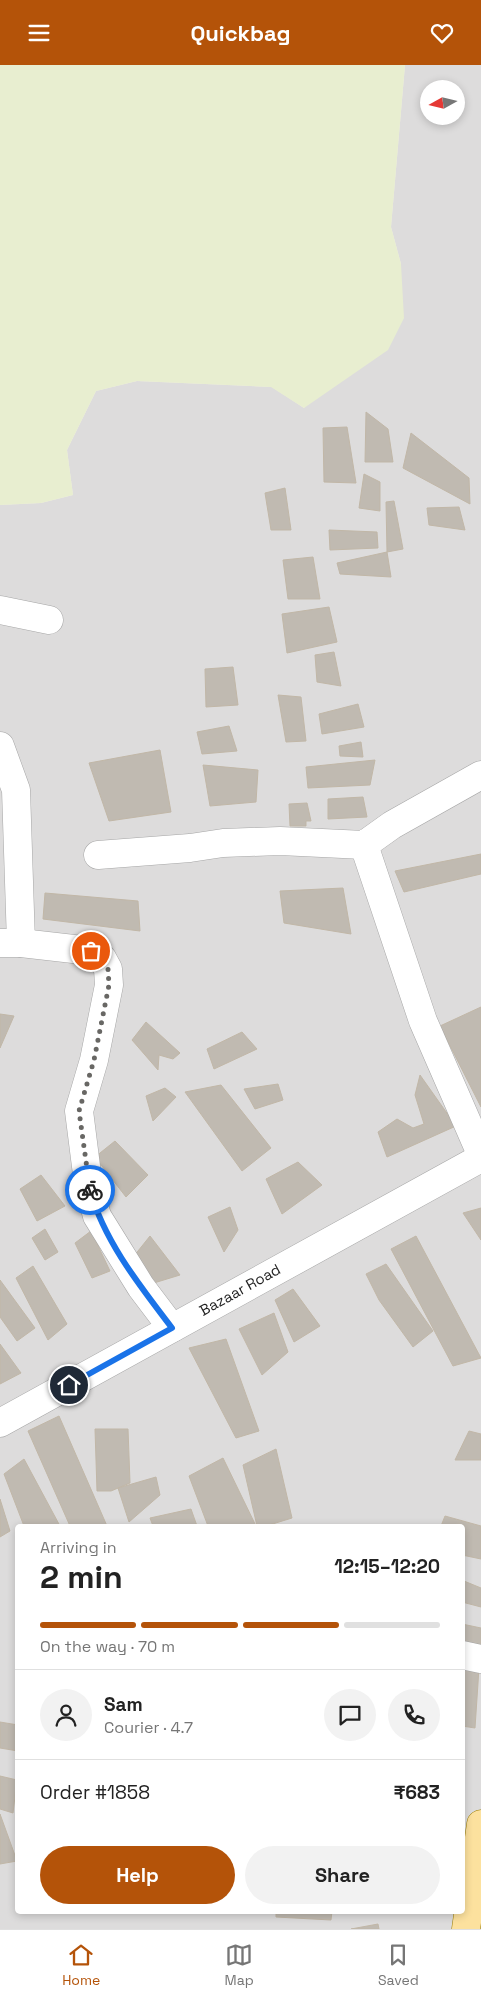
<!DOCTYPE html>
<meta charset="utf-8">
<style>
:root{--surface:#fff;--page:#f2f2f2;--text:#222;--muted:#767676;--line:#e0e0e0;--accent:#b45309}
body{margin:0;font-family:"Space Grotesk",sans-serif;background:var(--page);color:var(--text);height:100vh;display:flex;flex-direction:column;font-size:19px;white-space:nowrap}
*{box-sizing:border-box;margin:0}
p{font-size:16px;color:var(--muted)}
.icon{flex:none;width:28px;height:28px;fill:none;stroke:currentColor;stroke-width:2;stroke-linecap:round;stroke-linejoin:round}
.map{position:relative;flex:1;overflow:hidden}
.drawer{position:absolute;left:15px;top:1459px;width:450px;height:390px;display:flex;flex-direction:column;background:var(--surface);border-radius:5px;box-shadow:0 2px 8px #0003}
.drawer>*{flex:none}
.needle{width:32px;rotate:262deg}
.controls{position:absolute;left:420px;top:15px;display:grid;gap:10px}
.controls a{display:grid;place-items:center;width:45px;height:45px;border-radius:50%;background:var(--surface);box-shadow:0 2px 8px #0003;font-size:25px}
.pin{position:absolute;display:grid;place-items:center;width:42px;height:42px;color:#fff;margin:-21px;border:2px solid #fff;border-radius:50%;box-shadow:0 1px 5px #0007}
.courier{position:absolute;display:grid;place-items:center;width:50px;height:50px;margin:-25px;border:4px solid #1a73e8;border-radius:50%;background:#fff;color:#222;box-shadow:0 1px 6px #0007}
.head em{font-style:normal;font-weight:700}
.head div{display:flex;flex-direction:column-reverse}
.head{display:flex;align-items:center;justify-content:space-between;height:85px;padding:0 25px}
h1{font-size:32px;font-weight:700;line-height:38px}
.bar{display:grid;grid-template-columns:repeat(4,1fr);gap:8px 5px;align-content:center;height:60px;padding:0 25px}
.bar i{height:6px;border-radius:4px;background:var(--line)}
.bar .on{background:var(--accent)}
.bar p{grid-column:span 4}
.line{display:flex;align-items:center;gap:12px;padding:0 25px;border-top:1px solid var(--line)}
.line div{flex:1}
.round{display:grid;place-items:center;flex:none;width:52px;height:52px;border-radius:26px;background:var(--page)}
.button{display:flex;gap:10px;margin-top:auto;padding:10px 25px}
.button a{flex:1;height:58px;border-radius:30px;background:var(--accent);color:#fff;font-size:20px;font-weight:700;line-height:58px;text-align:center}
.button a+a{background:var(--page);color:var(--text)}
header{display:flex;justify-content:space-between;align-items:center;height:65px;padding:0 25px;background:var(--accent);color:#fff;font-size:22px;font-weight:700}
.tab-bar{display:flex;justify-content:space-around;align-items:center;height:70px;border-top:1px solid var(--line);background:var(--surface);font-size:14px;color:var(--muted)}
.tab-bar a{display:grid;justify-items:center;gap:2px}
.tab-bar .on{color:var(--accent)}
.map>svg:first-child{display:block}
.residential{fill:#dddcdc;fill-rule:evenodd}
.farmland{fill:#e8eed0}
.building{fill:#c0bab1;stroke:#c1b7a7}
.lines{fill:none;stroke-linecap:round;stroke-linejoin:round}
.minor-casing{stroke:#a6a6a6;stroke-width:29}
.major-casing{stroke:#9a7d00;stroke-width:29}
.minor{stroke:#fff;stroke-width:28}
.major{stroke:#fce19e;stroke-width:28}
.done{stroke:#686764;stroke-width:5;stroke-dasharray:0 9}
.route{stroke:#1a73e8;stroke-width:6}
.labels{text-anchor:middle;stroke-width:4.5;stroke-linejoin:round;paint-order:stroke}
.street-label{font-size:15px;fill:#1f1f1f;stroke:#fff}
</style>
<header><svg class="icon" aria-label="menu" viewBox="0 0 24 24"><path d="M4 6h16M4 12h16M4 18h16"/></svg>Quickbag<svg class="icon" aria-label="heart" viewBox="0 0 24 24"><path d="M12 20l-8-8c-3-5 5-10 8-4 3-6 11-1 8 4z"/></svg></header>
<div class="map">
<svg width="481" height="1864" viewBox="0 0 481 1864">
<rect width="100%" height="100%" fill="#f0eee5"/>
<path class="residential" d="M405 0H481V1864H0V440L41 438 73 430 67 385 96 326 137 316 272 322 304 343 401 199 391 162ZM429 24H456V51H429ZM18 1461H462V1846H18Z"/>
<polygon class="farmland" points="0,0 405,0 391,162 401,199 404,253 388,285 304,343 271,322 137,316 96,326 67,385 73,430 41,438 0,440"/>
<g class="building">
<polygon points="366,347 388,364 393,397 365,397"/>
<polygon points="347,362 356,418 324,417 323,363"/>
<polygon points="411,368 469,413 470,439 403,403"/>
<polygon points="364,409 380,417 380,446 359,443"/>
<polygon points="285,423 291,465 271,465 265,428"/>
<polygon points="394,436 403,484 387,487 386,437"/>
<polygon points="459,442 465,465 429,460 427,443"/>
<polygon points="329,465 377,467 378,483 330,485"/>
<polygon points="387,487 391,512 340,509 337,498"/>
<polygon points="313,492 320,534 288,534 283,495"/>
<polygon points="329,542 337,577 287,588 282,549"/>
<polygon points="334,587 341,621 317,617 315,590"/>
<polygon points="233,602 238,640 206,642 205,604"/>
<polygon points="278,630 301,632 306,676 286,677"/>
<polygon points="358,639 364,662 322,669 319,649"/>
<polygon points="229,661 237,686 202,689 197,667"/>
<polygon points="361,677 363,692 340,691 339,681"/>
<polygon points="160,685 171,747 109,756 89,698"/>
<polygon points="375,695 370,720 308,723 306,702"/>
<polygon points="203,700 258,705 256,737 210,741"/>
<polygon points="363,732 367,752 328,754 328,734"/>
<polygon points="307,738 311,756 306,756 306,761 290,761 289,739"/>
<polygon points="481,789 481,809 404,827 395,806"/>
<polygon points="343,823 351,869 284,858 280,826"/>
<polygon points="45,828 138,836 140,866 43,854"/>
<polygon points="481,942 481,1042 440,961"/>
<polygon points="0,949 14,951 0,983"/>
<polygon points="146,957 180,988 173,994 159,990 158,1005 132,975"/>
<polygon points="242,967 257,984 214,1004 207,984"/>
<polygon points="420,1010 456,1061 387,1092 378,1067 397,1054 413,1063 424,1059 415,1030"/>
<polygon points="278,1019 283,1035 255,1044 244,1024"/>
<polygon points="221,1020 271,1083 242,1106 185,1027"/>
<polygon points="165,1023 176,1032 153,1056 146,1031"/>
<polygon points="115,1076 148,1110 126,1132 95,1092"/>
<polygon points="298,1097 322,1120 282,1149 266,1114"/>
<polygon points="41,1110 65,1141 37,1156 20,1124"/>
<polygon points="230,1142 238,1165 224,1187 208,1152"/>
<polygon points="481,1143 481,1175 463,1148"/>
<polygon points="45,1164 58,1187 45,1195 32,1173"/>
<polygon points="91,1166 110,1206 92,1213 75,1178"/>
<polygon points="150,1171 180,1210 144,1221 134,1191"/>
<polygon points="416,1171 481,1293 453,1301 391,1184"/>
<polygon points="386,1199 433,1266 413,1282 379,1235 366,1209"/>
<polygon points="33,1201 67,1259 48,1275 16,1213"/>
<polygon points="0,1215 35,1263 17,1276 0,1252"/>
<polygon points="293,1224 320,1261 294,1277 275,1235"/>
<polygon points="274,1248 288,1287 262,1310 239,1264"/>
<polygon points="226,1274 259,1366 236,1373 189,1283"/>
<polygon points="0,1279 21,1308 0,1319"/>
<polygon points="59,1351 107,1461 70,1461 28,1366"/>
<polygon points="95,1364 128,1364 130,1418 111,1426 97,1426"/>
<polygon points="469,1366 481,1369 481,1395 455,1395"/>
<polygon points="276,1384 292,1453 266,1461 257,1461 243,1400"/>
<polygon points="223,1393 256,1461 208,1461 189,1411"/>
<polygon points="24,1394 60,1461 24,1461 4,1409"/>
<polygon points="156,1412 160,1430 129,1457 118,1423"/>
<polygon points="0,1434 10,1466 0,1472"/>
<polygon points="191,1444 197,1461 153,1461 150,1453"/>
<polygon points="445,1451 481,1461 481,1494 462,1490 462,1461 441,1461"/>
<polygon points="464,1516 481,1523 481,1542 462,1537"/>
<polygon points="462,1559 481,1563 481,1587 462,1582"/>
<polygon points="462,1602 479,1603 475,1663 462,1661"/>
<polygon points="0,1657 18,1660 18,1686 0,1683"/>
<polygon points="0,1711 17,1715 13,1748 0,1744"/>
<polygon points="0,1749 17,1796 0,1799"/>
<polygon points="276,1846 332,1846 331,1855 276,1852"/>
<polygon points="378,1859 379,1864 351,1864"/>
</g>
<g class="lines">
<defs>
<g id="minor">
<polyline points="0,545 49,555"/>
<polyline points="0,681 16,725 21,878"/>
<polyline points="364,780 423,956 481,1089"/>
<polyline points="98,790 190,783 223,778 280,776 364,780 392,760 481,710"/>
<polyline points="0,878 21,878 91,886 102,893 108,904 109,920 94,995 79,1046 88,1117 97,1151 141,1222 172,1263"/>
<polyline points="0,1358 481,1093"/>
<polyline points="462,1590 481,1594"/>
</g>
<polyline id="major" points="466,1864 481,1759"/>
</defs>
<use href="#minor" class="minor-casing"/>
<use href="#major" class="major-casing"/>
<use href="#minor" class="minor"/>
<use href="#major" class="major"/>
</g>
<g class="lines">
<polyline class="done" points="90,1125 79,1046 94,995 109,920 108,904 102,892 91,886"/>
<path class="route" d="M69 1320 172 1263C140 1221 104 1176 90 1125"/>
</g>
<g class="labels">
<g class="street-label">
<text transform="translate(240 1225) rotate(-29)" y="5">Bazaar Road</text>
</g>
</g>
</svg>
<div class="controls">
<a><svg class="needle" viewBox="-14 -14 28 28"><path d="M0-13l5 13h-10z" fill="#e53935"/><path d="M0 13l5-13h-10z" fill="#767676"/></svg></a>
</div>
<div class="pin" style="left:91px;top:886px;background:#ea580c"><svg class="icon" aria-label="bag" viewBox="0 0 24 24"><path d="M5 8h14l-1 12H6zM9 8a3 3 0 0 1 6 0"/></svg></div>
<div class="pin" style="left:69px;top:1320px;background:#1f2937"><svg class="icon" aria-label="home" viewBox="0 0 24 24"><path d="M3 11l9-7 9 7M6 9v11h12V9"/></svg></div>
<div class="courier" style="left:90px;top:1125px"><svg class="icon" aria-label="bike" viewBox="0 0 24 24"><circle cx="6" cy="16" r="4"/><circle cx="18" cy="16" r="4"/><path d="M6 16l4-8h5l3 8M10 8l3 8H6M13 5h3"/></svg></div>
<section class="drawer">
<div class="head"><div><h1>2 min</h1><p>Arriving in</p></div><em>12:15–12:20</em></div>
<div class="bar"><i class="on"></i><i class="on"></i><i class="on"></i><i></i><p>On the way · 70 m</p></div>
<div class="line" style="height:90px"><a class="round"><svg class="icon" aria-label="person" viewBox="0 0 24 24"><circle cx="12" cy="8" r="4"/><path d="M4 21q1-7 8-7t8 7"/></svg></a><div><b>Sam</b><p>Courier · 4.7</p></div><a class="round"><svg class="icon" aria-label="chat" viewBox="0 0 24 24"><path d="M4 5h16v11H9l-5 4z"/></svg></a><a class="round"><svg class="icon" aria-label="phone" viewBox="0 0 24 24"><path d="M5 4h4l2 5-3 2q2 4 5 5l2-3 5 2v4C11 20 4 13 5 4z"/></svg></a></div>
<div class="line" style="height:65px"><div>Order #1858</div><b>₹683</b></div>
<div class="button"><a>Help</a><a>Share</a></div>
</section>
</div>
<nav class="tab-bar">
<a class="on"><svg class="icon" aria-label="home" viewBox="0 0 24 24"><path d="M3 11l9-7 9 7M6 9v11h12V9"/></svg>Home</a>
<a><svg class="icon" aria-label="map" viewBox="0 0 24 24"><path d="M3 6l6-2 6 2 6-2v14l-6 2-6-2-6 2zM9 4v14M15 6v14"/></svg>Map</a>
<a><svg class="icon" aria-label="saved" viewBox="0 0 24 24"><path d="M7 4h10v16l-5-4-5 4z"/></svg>Saved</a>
</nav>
